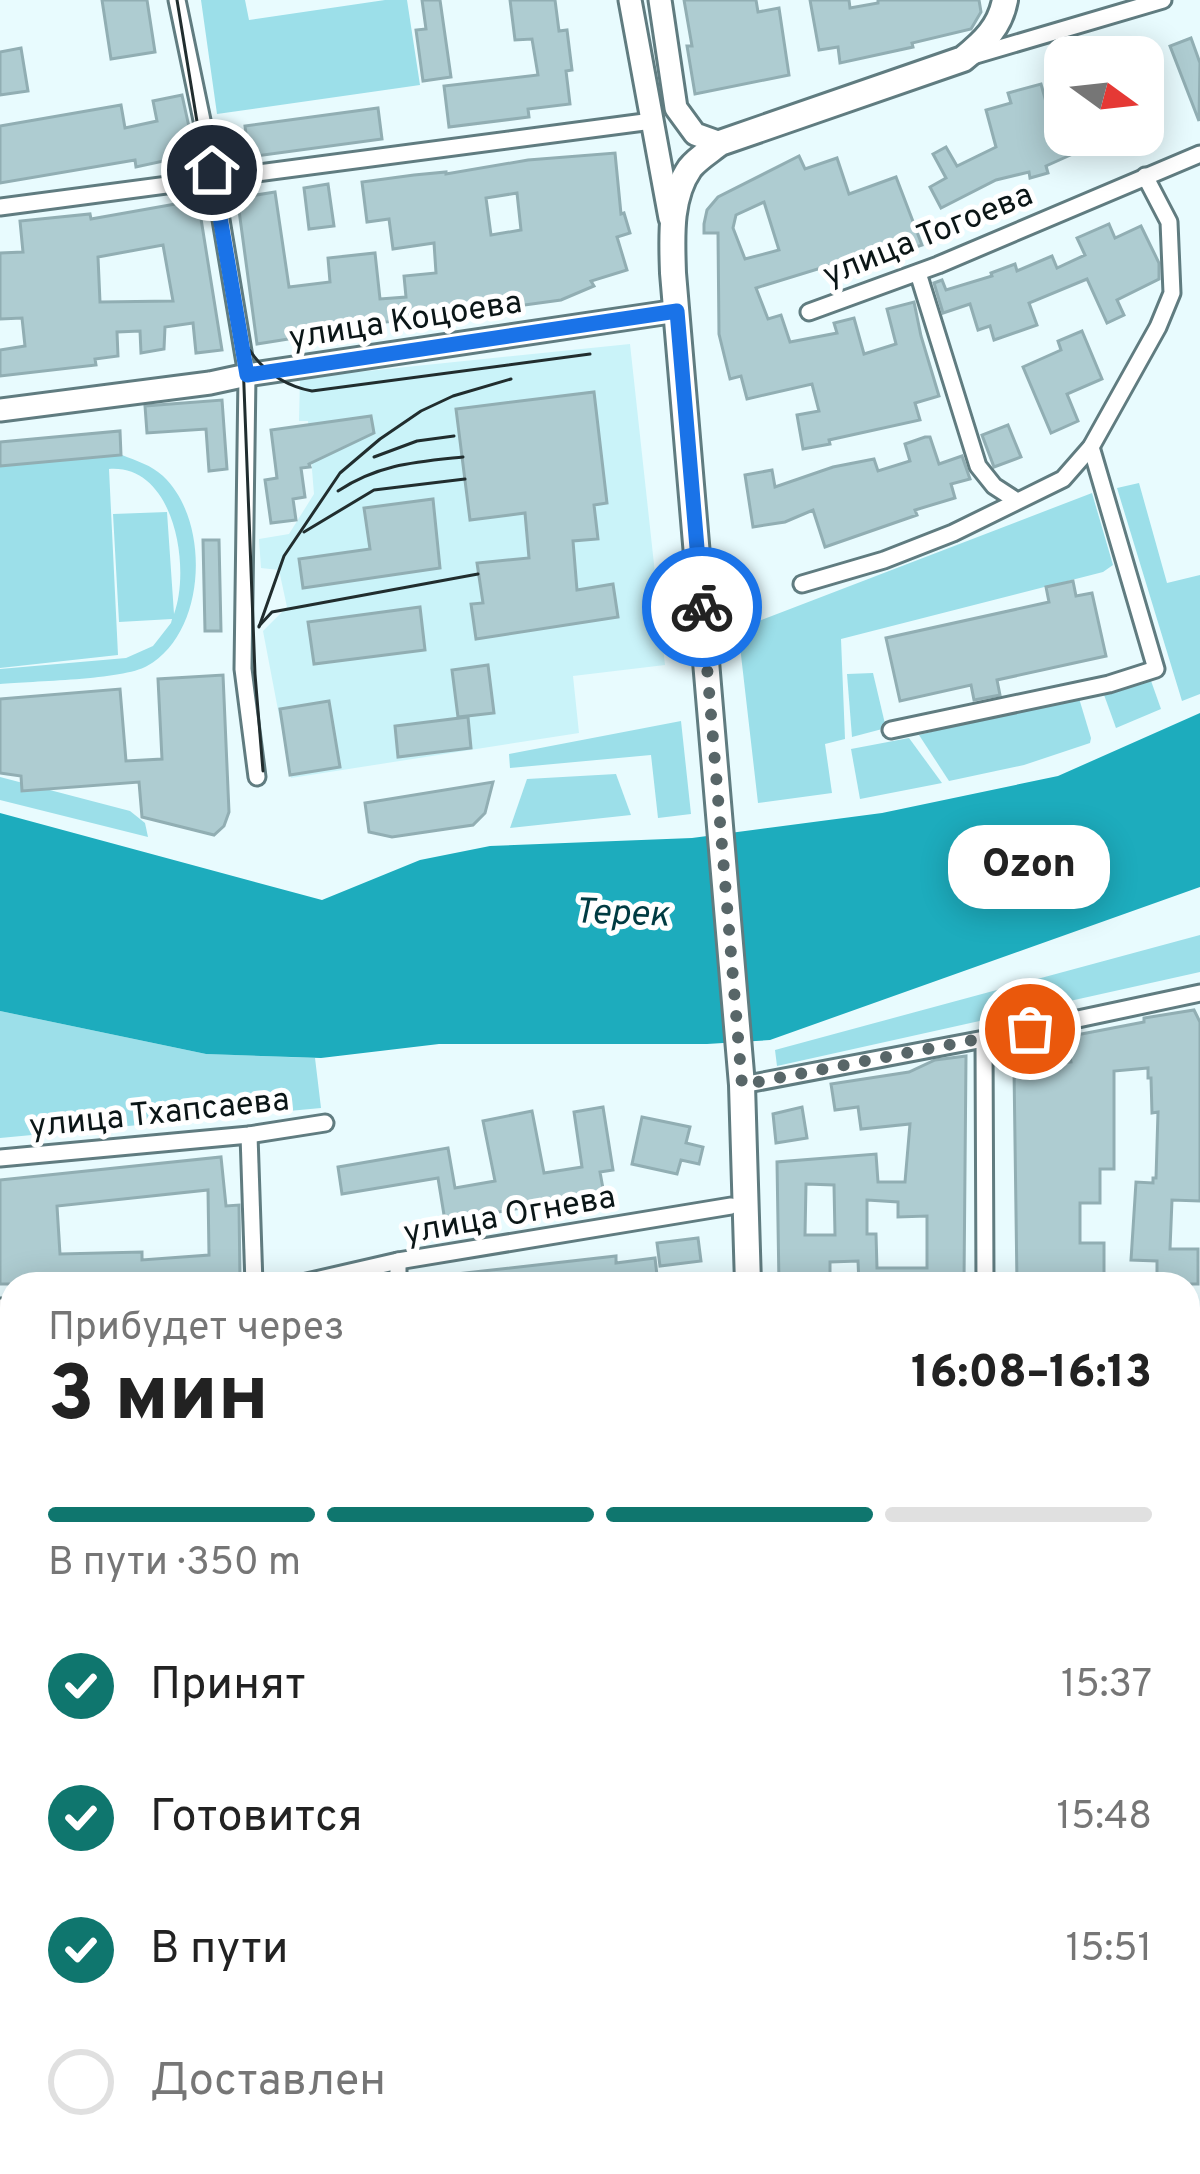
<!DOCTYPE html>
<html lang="ru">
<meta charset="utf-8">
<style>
:root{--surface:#fff;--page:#f6f6f6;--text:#222;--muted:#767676;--line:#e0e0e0;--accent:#0f766e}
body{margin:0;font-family:Overpass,sans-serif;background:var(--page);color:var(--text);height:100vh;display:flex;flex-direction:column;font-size:45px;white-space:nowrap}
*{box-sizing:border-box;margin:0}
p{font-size:39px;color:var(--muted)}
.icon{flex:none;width:66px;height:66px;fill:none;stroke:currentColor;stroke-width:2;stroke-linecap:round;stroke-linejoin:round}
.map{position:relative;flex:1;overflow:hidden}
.details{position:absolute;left:0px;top:1272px;width:1200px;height:903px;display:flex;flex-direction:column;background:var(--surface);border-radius:36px 36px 0 0;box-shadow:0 6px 30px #0003}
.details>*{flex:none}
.needle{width:78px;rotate:105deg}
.controls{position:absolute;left:1044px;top:36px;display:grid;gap:24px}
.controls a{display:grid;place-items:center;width:120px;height:120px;border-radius:24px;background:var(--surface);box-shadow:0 6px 30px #0003;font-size:60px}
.pin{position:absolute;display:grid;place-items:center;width:102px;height:102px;color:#fff;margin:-51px;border:6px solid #fff;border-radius:50%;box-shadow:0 3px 12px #0007}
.courier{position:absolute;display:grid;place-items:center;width:120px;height:120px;margin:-60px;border:9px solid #1a73e8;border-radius:50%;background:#fff;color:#222;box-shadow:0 3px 15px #0007}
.bubble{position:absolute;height:84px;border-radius:36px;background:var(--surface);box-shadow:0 6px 30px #0003;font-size:39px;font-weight:800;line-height:84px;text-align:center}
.head em{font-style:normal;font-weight:800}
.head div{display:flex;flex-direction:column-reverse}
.head{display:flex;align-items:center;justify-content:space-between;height:204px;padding:0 48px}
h1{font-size:78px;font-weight:800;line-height:90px}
.bar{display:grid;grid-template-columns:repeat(4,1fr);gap:18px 12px;align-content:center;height:144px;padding:0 48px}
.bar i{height:15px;border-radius:9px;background:var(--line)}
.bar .selected{background:var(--accent)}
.bar p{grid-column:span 4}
ol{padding:0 48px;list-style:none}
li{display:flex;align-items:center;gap:36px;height:132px}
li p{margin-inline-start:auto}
li .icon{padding:12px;border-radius:50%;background:var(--accent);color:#fff;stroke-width:4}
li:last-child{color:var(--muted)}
li i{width:66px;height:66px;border:6px solid var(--line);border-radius:50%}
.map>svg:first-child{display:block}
.built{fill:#caf3f9}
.green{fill:#9cdfe9}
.water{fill:#1dacbd}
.building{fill:#aeccd1;stroke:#91aeb3;stroke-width:3;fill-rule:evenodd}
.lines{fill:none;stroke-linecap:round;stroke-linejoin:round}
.street-casing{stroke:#607c80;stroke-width:21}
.secondary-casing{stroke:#607c80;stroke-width:27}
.primary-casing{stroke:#607c80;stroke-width:30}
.street{stroke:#fff;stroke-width:15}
.secondary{stroke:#fff;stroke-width:21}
.primary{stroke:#fff;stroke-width:24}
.tram{stroke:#212d2e;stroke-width:3}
.done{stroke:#586668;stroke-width:12;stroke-dasharray:0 21.6}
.route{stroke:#1a73e8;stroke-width:15}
.labels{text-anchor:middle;stroke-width:10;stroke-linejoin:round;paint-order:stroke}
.street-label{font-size:33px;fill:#0b1617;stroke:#fff}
.water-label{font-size:36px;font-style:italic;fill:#003b42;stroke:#fff}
</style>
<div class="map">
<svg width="1200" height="2174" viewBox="0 0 1200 2174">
<rect width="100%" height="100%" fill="#e8fbfe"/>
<g class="built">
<polygon points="630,344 665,665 573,676 579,733 291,778 263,631 287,607 279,570 261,568 259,539 289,534 314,494 308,421 299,421 300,378"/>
<polygon points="1188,2092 1200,2092 1200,2174 786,2174 788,2163 1188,2163"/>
</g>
<g class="green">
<polygon points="201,0 245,0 249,20 385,0 407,0 420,85 217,114"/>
<path d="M122 455C137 461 151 465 163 476 211 521 207 633 147 666 123 680 32 681 0 684V669L126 658 153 646 171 623 172 619 119 622 113 514 167 512 174 614C191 568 175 464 109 469L118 655 0 668V466Z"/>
<polygon points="1139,483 1167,583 1200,575 1200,694 1182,701 1117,488"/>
<polygon points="1092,493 1113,565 1103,572 841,639 845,739 825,744 832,793 758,803 738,629"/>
<polygon points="873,673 886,728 852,737 847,674"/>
<polygon points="1150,678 1161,709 1116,728 1103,692"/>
<polygon points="1078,695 1091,738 1090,743 1024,765 949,781 919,735"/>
<polygon points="681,721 691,814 658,818 651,755 510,768 509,754"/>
<polygon points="909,738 942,783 860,799 851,749"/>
<polygon points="616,774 631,815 510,828 527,779"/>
<polygon points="0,777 130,811 145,823 148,837 0,800"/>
<polygon points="1200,935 1200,972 777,1066 775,1050"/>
<polygon points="0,1011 206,1054 315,1058 321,1108 0,1138"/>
<polygon points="68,2163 277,2163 346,2174 111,2174 68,2168"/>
</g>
<polygon class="water" points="1200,713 1200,887 770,1040 707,1044 439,1044 321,1058 206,1054 0,1011 0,813 322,900 420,860 490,846 692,838 882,813 1058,776"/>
<g class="building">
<polygon points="102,0 147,0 155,52 111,59"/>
<polygon points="422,0 440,0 451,77 423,81 416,30 426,29"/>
<polygon points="510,0 555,0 559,31 567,30 572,70 566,71 570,104 528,109 529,117 449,127 444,86 538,75 532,39 515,40"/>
<polygon points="684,0 756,0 758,12 779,8 789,75 695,94 687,46 692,46"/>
<polygon points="810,0 849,0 850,8 878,3 878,0 979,0 981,12 971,29 912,43 913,47 840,63 838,47 819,50"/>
<polygon points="1191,38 1200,63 1199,121 1170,46"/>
<polygon points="21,48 28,91 0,95 0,52"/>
<polygon points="1041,84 1053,127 1065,122 1065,135 1115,135 1046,166 1048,173 1030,178 1029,172 996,180 941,208 930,187 946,178 933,154 946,147 957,166 996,147 986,110 1011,103 1008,93"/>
<polygon points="182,95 193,145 192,151 187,156 136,167 135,160 0,183 0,126 121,105 125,128 157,121 153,101"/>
<polygon points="378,108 382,139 249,157 245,126"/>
<path d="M615 153 621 214 624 213 630 233 617 237 627 270 591 281 594 286 561 300 481 311 482 314 325 327 326 333 257 344 238 203 244 197 275 192 289 287 330 282 328 258 375 253 380 299 406 297 404 276 436 273 434 243 393 249 389 219 367 222 362 182 414 175 446 172V174L528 160ZM517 193 521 230 491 235 486 198Z"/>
<path d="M799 156 805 169 837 158 849 194 896 177 922 245 889 256 886 248 756 288 768 319 781 315 790 342 837 333 834 323 854 318 864 354 896 344 887 309 914 302 921 336 939 396 915 403 920 420 829 440 830 444 803 449 797 415 819 411 812 384 747 399 741 376 730 379 719 334 718 233H704V224L707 210 718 197ZM764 202 779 250 745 259 733 228 736 215Z"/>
<polygon points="328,184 334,226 309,229 304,188"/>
<path d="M198 200 222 350 196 353 193 323 165 327 164 349 141 353 140 331 117 332 118 356 95 359 96 365 0 376V350L25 346 22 318 0 319V253L23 252 20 221 90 214 91 219ZM163 245 173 301 100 302 98 257Z"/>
<polygon points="1109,224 1115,238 1141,226 1159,263 1159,279 1117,300 1124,315 1107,323 1087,279 1029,303 1037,325 994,340 990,326 978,330 970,304 943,313 934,283 942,280 946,290 992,276 991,273 1015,264 1017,271 1052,256 1057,268 1085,255 1077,238"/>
<polygon points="1082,331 1102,379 1067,394 1078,421 1051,433 1023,367 1061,350 1058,341"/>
<polygon points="594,392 607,503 594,505 598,539 573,541 577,590 613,584 618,617 476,639 471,604 483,603 477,563 529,558 525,513 470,520 456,409"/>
<polygon points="222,400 227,469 209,471 206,429 147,433 145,406"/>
<polygon points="371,416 374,433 309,464 310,467 301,468 305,497 293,499 296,520 271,523 265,480 277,478 271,430"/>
<polygon points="1008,425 1021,457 994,467 982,435"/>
<polygon points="120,431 121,455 0,466 0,442"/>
<polygon points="925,437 930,437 939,464 962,456 970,479 951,484 955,498 915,510 917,515 825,547 813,510 785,522 753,527 745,475 772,470 775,487 833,467 874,459 878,471 910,461 905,444"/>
<polygon points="433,499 440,568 303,588 299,559 370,549 364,508"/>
<polygon points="203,540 219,540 221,631 205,631"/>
<polygon points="1073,581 1076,596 1092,593 1106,656 997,680 1000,695 974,700 971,685 900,701 886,638 1049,602 1046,587"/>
<polygon points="420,607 425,650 314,664 308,622"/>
<polygon points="488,665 494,713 458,717 452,670"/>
<polygon points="223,675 229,812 224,826 214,835 142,817 139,782 22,791 21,776 0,773 0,699 120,689 126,761 162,759 158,679"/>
<polygon points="329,701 340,767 290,775 280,709"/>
<polygon points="468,717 471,748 398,757 395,726"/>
<polygon points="493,782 485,813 473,825 392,837 369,832 365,803"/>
<polygon points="1194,1010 1200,1022 1200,1201 1172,1200 1170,1249 1198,1249 1198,1284 1157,1284 1157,1261 1131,1260 1136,1182 1153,1183 1153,1178 1156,1178 1158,1112 1152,1113 1151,1078 1148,1078 1148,1068 1114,1071 1114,1169 1100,1169 1100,1203 1080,1203 1080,1243 1104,1243 1104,1284 1017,1284 1014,1069 1071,1062 1066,1037 1144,1022 1144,1018"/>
<path d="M966 1056 964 1284H859L858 1261 830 1262V1284H779L777 1162 876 1154 878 1182H905L910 1124 861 1129 858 1107 835 1110 831 1084 909 1072 935 1060ZM806 1184 834 1185 835 1235H805ZM867 1200 898 1202V1217L927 1216V1268H877L876 1234H867Z"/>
<polygon points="603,1107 613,1170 600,1172 604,1194 445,1221 438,1178 342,1194 338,1167 448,1148 455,1188 495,1181 483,1121 532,1111 544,1173 582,1167 574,1112"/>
<polygon points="802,1107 807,1138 776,1143 773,1114"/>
<polygon points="642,1117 690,1127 686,1143 703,1147 699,1164 681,1160 677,1174 632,1164"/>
<path d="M221 1157 226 1206 239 1205 240 1280 198 1281V1284H0V1180ZM208 1190 209 1255 142 1260V1252L60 1254 57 1206Z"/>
<polygon points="698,1238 701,1261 660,1266 657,1243"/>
<polygon points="616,1256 616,1263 655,1258 658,1284 600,1284 599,1274 564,1278 565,1284 447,1284 447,1275"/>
</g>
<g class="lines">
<defs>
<g id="street">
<polyline points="177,0 214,178 247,375 243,669 257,777"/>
<polyline points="976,55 1163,0"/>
<polyline points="0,207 652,121"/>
<polyline points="918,273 978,466 994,486 1017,501"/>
<polyline points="809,312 938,265 1200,154"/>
<polyline points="802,584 884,560 953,533 1063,479 1091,447 1158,327 1172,293 1169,222 1145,176"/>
<polyline points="891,730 1109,684 1156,669 1091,447"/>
<polyline points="984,1039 985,1284"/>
<polyline points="742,1085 984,1039 1200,993"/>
<polyline points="249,1135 254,1284"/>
<polyline points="0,1158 249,1135 325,1123"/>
<polyline points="298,1284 398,1261 731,1206"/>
<polyline points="398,1284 398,1261"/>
<polyline points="0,1307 12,1307"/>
<polyline points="0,1652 12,1654"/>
<polyline points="0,1871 12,1872"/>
<polyline points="1188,1884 1200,1884"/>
<polyline points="1188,1929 1200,1929"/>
<polyline points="0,2106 12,2108"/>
<polyline points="399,2163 467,2174"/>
</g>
<g id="secondary">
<polyline points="630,0 670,218"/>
<polyline points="660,0 676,108 695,134 720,143"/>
<polyline points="0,410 210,383 247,375 677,311"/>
<polyline points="1188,1492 1200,1492"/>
<polyline points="32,2174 33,2163"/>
</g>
<g id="primary">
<path d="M748 1284 742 1085 673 273C672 239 669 198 690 168 697 159 710 151 720 143L963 59C984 42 1000 27 1005 0"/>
<polyline points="706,2174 707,2163"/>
<polyline points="726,2174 727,2163"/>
</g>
</defs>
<use href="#street" class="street-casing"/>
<use href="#secondary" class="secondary-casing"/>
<use href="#primary" class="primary-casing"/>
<use href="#street" class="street"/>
<use href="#secondary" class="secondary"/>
<use href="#primary" class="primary"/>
<g class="tram">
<polyline points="177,0 203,158 243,361 255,674 263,771"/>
<path d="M242 338C257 366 281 385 312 391L590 354"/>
<polyline points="374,457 417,441 454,436"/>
<path d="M338 491C379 464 416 462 463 457"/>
<polyline points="304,532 374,490 465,479"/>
<polyline points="259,626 272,612 478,574"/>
<polyline points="259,627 284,556 340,473 380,439 421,411 453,396 511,379"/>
<polyline points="0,2116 12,2117"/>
<polyline points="0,2161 87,2174"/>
<polyline points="313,2163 384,2174"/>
</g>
</g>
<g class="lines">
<polyline class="done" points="702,607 742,1085 1030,1029"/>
<polyline class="route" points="212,170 247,375 677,311 702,607"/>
</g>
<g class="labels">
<g class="street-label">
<text transform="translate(927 233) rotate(-22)" y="12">улица Тогоева</text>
<text transform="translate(405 318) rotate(-9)" y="12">улица Коцоева</text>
<text transform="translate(159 1111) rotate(-6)" y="12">улица Тхапсаева</text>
<text transform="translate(509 1213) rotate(-10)" y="12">улица Огнева</text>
</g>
<g class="water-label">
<text transform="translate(622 911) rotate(2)" y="13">Терек</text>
</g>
</g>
</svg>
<div class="controls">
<a><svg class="needle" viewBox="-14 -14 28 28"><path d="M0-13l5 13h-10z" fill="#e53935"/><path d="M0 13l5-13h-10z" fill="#767676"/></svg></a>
</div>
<div class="pin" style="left:1030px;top:1029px;background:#ea580c"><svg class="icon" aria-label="bag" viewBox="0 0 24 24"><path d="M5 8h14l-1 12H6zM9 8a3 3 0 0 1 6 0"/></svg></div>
<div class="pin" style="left:212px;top:170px;background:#1f2937"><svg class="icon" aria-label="home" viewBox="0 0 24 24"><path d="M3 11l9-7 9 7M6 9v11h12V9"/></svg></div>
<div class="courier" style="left:702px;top:607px"><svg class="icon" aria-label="bike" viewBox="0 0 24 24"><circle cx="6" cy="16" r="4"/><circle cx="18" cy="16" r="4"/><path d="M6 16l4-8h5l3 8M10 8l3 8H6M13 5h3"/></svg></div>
<div class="bubble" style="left:948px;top:825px;width:162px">Ozon</div>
<section class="details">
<div class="head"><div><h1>3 мин</h1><p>Прибудет через</p></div><em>16:08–16:13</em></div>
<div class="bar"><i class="selected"></i><i class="selected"></i><i class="selected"></i><i></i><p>В пути · 350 m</p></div>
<ol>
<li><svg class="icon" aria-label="check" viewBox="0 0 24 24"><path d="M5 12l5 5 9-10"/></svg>Принят<p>15:37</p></li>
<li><svg class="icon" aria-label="check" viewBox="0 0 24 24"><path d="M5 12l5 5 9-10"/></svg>Готовится<p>15:48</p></li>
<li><svg class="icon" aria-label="check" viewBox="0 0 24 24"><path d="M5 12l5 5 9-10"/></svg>В пути<p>15:51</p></li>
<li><i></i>Доставлен</li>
</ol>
</section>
</div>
